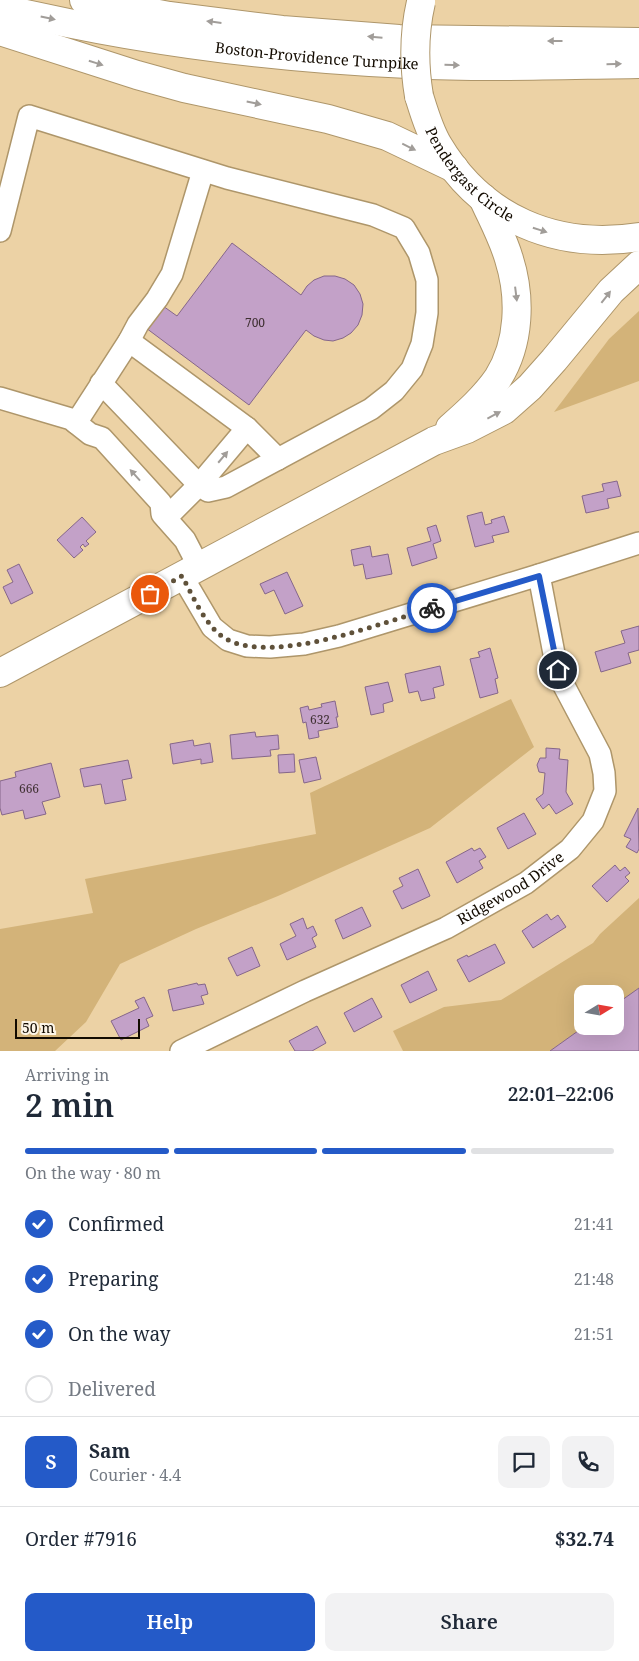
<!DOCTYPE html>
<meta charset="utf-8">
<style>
:root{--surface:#fff;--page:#f2f2f3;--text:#1f2937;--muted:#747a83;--line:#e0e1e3;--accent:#245ac8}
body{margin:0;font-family:"Noto Serif",serif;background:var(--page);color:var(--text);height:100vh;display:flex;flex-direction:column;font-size:19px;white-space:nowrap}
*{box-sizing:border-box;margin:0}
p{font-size:16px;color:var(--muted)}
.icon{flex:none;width:28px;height:28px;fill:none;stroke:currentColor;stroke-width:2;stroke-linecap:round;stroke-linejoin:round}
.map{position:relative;height:1051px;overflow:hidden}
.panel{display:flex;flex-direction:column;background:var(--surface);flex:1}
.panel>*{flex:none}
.needle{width:32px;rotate:79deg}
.controls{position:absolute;left:574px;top:985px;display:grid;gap:10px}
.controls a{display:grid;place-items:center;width:50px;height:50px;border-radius:10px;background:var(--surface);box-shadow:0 5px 20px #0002;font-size:25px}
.scale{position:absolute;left:15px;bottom:12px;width:125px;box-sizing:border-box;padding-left:5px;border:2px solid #130b00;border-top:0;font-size:14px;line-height:18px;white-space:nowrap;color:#130b00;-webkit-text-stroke:4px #fdf6e8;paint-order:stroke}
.pin{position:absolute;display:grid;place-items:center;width:42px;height:42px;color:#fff;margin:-21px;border:2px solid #fff;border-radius:50%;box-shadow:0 1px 5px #0007}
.courier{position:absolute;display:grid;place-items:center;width:50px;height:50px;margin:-25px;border:4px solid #245ac8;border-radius:50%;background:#fff;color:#222;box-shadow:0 1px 6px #0007}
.overview em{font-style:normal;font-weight:600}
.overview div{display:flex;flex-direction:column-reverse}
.overview{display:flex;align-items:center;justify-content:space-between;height:85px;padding:0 25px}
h1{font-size:32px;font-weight:600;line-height:38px}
.bar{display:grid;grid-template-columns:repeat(4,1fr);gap:8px 5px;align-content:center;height:60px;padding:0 25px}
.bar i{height:6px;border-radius:4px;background:var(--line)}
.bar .selected{background:var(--accent)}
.bar p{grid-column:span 4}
.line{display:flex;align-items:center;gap:12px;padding:0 25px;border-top:1px solid var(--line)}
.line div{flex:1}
.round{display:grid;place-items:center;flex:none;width:52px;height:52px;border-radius:10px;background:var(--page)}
ol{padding:0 25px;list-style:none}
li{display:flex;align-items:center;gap:15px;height:55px}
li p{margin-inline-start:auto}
li .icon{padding:5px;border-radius:50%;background:var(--accent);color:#fff;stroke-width:4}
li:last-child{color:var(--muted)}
li i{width:28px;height:28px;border:2px solid var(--line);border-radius:50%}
.button{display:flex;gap:10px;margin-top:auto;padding:10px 25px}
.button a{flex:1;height:58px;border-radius:10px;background:var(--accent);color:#fff;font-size:20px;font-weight:600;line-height:58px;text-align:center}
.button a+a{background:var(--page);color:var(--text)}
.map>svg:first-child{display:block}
.green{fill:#d3b379}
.building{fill:#c3a1c8;stroke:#85668a}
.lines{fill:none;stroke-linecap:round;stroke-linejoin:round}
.minor-casing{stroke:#ae966a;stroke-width:24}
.major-casing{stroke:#ae966a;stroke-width:30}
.minor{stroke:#fff;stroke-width:21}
.major{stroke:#fff;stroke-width:28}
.major-bridge-casing{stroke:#ae966a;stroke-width:30;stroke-linecap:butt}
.major-bridge{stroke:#fff;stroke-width:28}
.oneway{fill:#a19d99}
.done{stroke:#5f513a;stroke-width:5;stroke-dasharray:0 9}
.route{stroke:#245ac8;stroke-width:6}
.labels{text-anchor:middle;stroke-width:5;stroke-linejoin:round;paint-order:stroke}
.number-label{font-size:12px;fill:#3f3032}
.street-label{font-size:15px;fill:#130b00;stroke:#fdf6e8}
</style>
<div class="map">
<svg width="639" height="1051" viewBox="0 0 639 1051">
<rect width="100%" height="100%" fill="#ecd2a5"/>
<g class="green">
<polygon points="639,311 639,381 554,412 609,339"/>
<polygon points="511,699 534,747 430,828 278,896 196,929 120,964 86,1022 55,1051 0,1051 0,929 93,913 85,879 316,834 310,793"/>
<polygon points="639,898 639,988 615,1005 615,994 582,994 582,1026 585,1026 550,1051 403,1051 393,1031 444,1007 501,1000 593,943 600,934"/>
</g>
<g class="building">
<polygon points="232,243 301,295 307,286 314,280 324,276 335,276 345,279 354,285 360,294 363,304 362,315 358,325 351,333 343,338 333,341 324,340 314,336 306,330 249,405 146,328 163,306 177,316"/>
<polygon points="617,481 621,496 607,499 609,508 586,513 582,496 604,491 602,484"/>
<polygon points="482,512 485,525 492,523 491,520 504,516 509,532 492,536 494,542 475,547 467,516"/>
<polygon points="82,517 96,532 86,541 89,544 85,547 83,544 80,547 83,550 74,558 57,540"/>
<polygon points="436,525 441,541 433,544 437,558 412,566 407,548 431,541 427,528"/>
<polygon points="370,546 372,557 388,554 392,574 366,579 363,564 354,566 351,550"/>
<polygon points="19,564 33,593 11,604 3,587 13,582 7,570"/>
<polygon points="287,572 303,606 285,614 274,590 265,594 260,584"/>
<polygon points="639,626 639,650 628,653 631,663 601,672 595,652 625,643 621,631"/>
<polygon points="490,648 498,678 495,679 498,693 480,698 470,659 480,657 478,652"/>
<polygon points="440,666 444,685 433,688 435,698 421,701 418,691 409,693 405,674"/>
<polygon points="388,682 393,701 383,704 384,712 371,715 365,687"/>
<polygon points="335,701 338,717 336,717 338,727 318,731 319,737 309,739 306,722 303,723 300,708 308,706 309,710 322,707 321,704"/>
<polygon points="255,732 256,737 278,735 279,749 270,750 271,756 232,759 230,735"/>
<polygon points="193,740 194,746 210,743 213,762 201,764 201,759 173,764 170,744"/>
<polygon points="546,748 560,749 559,759 568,760 566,792 573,804 556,814 549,804 543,809 536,799 543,794 545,773 539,772 537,765 540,758 546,758"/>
<polygon points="294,754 295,772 279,773 278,755"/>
<polygon points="316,757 321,779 304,783 299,760"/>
<polygon points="128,760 132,778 122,780 126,800 105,804 101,784 84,787 80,769"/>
<polygon points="51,763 60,797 42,802 46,814 25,819 23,810 2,815 0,808 0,781 16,777 15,772"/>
<polygon points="638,808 639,849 637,853 626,847 631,839 624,836"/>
<polygon points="524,813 536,834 508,849 497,828"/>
<polygon points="472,848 474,851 480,848 486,857 479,861 483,868 457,883 446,862"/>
<polygon points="615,865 620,871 625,867 630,873 625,877 629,881 607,902 592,886"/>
<polygon points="418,869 430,896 402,909 393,891 403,886 399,878"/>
<polygon points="362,907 371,926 343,939 335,920"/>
<polygon points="547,914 551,920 558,915 566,927 533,948 522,931"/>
<polygon points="303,918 307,929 313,926 317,935 312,938 316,947 287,960 280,944 296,936 290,924"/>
<polygon points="495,944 505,963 469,982 457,960 467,955 468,957"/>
<polygon points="252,947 260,966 237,976 228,958"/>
<polygon points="428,971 437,990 410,1003 401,985"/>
<polygon points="197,983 198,985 205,984 208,994 201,996 204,1004 173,1011 168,990"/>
<polygon points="639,988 639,1051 550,1051 585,1026 615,1026 615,1005"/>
<polygon points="144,997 153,1016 146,1019 149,1026 121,1040 111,1021 139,1008 135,1001"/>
<polygon points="372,998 382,1017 354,1032 344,1013"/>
<polygon points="317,1026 326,1043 312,1051 295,1051 289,1041"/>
</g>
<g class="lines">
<defs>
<g id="minor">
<polyline points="0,231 29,116 227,178 373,215 404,228 419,253 427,280 427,313 422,344 412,369 394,391 371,409 226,487 208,491 199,485 101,383"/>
<polyline points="129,341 247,428 278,459"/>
<polyline points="0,398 71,419 90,434 102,438 161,503 162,514 185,540 199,567"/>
<polyline points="76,423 129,341 138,324 157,299 172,274 203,171"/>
<polyline points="166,518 199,485 247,428"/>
<polyline points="182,576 212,627 228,640 247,646 270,647 304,644 339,636 539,575 639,543"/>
<path id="s1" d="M181 1051 305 991 446 928 526 883 570 849 593 821 605 791 604 773 600 754 562 682 555 659 539 575"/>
</g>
<g id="major">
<polyline points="84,0 169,16 282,30 399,39 639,42"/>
<path id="s2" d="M0 8C133 40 271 58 408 64 485 68 562 65 639 64"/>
<polyline points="0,31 137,75 184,88 328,119 387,136 454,168"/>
<path id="s3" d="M419 96C424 112 429 130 438 145 482 219 556 250 639 237"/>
<path d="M450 428C467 413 485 397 498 378 520 343 521 297 509 259 503 238 492 218 483 198"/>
<polyline points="0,673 434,441 467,429 504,410 530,387 554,360 611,291 639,265"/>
</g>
</defs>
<use href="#minor" class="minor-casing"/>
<use href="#major" class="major-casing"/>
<use href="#minor" class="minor"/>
<use href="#major" class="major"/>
<defs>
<path id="major-bridge" d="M419 96C414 66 414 32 421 2"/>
</defs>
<use href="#major-bridge" class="major-bridge-casing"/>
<use href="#major-bridge" class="major-bridge"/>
</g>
<defs><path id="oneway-solid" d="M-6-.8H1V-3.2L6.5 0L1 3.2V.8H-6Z" transform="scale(1.25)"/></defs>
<g class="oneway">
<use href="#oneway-solid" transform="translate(48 18) rotate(12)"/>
<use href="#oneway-solid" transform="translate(214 22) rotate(-173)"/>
<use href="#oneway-solid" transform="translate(375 37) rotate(-175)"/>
<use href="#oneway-solid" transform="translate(555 41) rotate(-180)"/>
<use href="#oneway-solid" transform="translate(96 63) rotate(17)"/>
<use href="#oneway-solid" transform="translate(614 64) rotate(-1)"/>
<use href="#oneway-solid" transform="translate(452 65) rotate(1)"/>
<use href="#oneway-solid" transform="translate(254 103) rotate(12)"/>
<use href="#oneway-solid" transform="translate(409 147) rotate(26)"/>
<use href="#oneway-solid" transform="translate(540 230) rotate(18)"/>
<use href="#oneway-solid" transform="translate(516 294) rotate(83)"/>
<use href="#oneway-solid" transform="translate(606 297) rotate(-52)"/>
<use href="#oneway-solid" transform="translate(494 415) rotate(-28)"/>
<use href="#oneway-solid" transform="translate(223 457) rotate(-50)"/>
<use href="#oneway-solid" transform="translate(135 475) rotate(-132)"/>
</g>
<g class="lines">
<path class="done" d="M150 594 182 576C193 596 207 630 228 640 277 664 381 623 432 608"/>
<polyline class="route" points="432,608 539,576 558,670"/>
</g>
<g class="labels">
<g class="number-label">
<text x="255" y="327">700</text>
<text x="320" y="724">632</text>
<text x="29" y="793">666</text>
</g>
<g class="street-label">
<text dy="5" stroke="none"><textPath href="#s2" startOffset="321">Boston-Providence Turnpike</textPath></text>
<text dy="5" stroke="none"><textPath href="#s3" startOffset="96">Pendergast Circle</textPath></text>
<text dy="5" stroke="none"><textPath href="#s1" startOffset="368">Ridgewood Drive</textPath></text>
</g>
</g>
</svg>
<div class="controls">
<a><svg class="needle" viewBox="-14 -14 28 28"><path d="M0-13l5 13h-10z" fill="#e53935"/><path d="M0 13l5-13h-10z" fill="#747a83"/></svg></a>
</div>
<div class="scale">50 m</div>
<div class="pin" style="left:150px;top:594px;background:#ea580c"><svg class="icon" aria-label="bag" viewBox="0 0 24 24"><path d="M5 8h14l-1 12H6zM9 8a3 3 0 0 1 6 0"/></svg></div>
<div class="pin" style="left:558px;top:670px;background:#1f2937"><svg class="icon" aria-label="home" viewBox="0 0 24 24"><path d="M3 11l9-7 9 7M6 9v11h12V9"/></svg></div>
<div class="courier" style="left:432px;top:608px"><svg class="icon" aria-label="bike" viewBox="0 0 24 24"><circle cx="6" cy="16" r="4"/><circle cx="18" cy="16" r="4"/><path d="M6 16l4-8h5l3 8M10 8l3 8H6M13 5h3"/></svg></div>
</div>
<section class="panel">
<div class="overview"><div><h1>2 min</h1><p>Arriving in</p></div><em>22:01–22:06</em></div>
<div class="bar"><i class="selected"></i><i class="selected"></i><i class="selected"></i><i></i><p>On the way · 80 m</p></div>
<ol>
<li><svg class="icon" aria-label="check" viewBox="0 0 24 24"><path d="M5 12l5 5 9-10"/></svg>Confirmed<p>21:41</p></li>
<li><svg class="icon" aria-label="check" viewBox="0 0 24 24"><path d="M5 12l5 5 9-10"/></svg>Preparing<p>21:48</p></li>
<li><svg class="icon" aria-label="check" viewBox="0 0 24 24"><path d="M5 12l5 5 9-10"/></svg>On the way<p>21:51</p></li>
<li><i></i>Delivered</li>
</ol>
<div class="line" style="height:90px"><b class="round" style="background:var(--accent);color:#fff">S</b><div><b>Sam</b><p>Courier · 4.4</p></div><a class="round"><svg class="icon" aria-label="chat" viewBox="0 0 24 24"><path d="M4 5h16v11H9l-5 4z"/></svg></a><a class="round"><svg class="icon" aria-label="phone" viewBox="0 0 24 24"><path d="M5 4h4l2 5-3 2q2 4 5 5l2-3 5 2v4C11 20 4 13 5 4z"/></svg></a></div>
<div class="line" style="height:65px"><div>Order #7916</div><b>$32.74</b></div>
<div class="button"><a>Help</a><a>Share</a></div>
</section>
